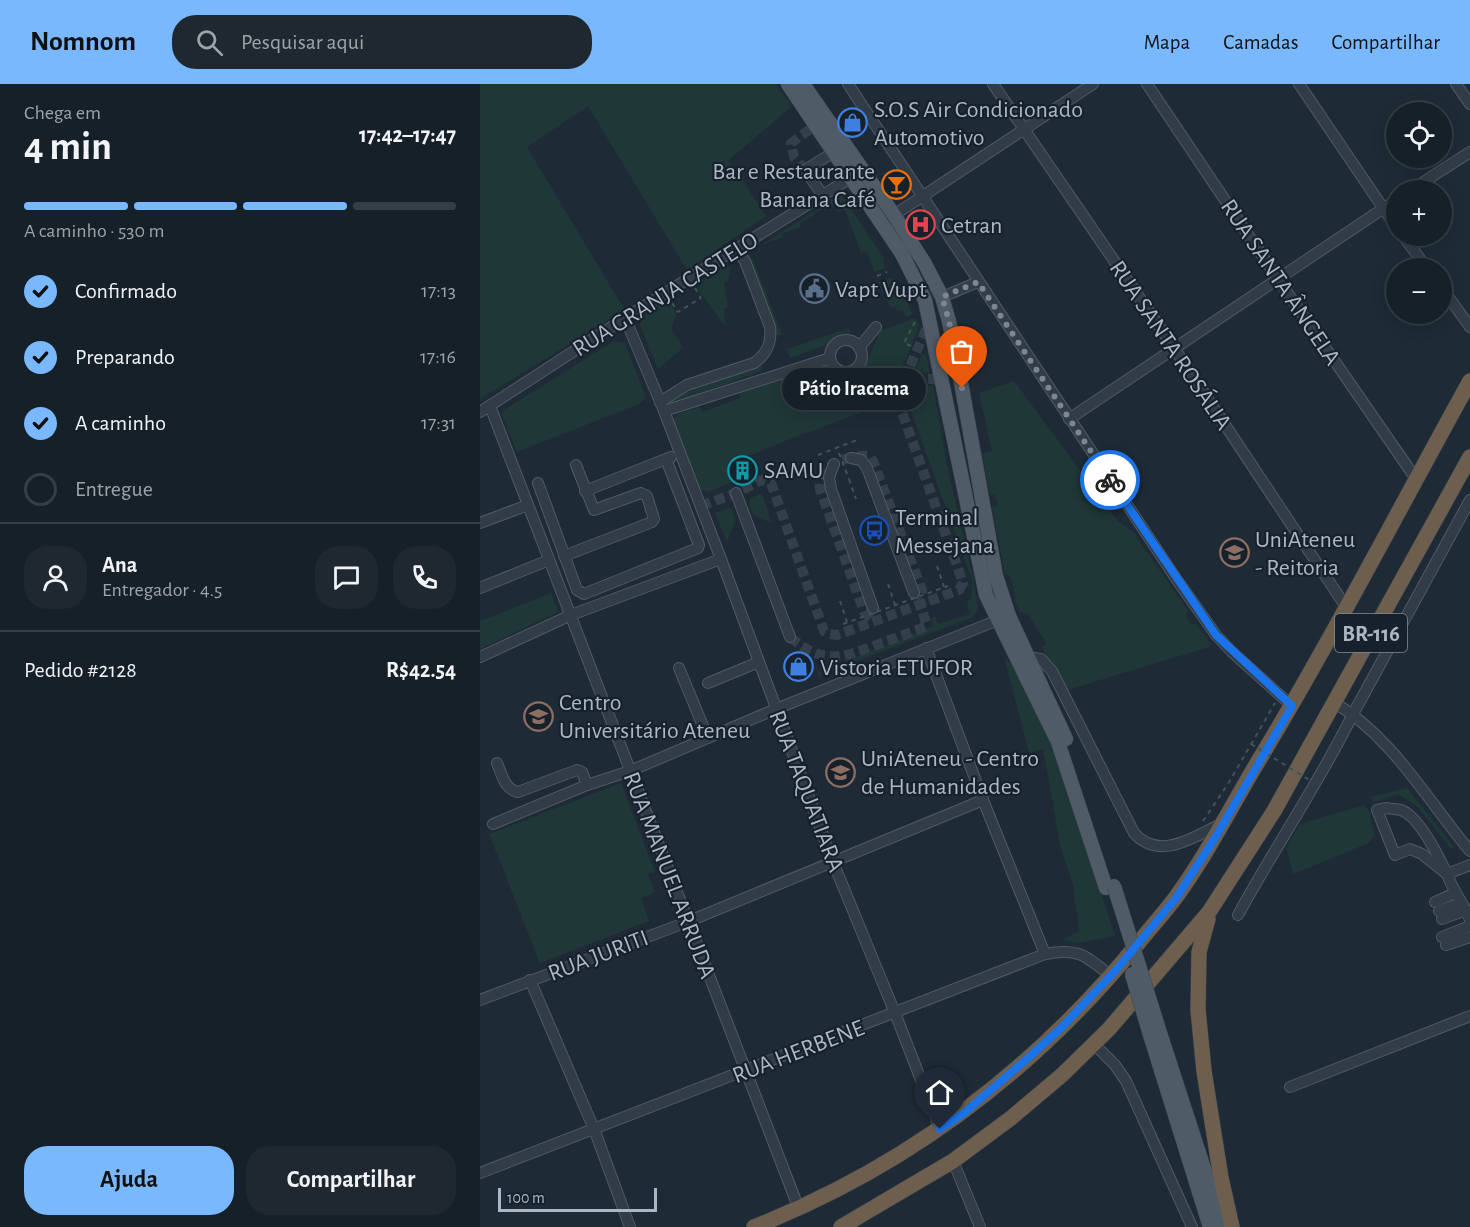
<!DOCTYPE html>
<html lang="pt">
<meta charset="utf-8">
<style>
:root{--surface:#162028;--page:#1f2830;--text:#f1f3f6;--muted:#9ea3a8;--line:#353e45;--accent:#79b8fc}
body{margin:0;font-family:"Alegreya Sans",sans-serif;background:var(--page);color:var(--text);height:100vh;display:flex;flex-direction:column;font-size:22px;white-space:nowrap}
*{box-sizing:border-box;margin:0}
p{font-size:20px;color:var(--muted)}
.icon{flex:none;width:33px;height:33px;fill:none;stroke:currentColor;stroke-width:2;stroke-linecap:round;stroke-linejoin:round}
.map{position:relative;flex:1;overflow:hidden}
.panel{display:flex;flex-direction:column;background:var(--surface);width:480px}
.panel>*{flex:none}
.tools{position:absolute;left:906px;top:18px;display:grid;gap:12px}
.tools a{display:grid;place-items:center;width:66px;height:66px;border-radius:50%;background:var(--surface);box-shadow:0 3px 15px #0003,0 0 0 2px var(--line);font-size:30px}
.scale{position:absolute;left:18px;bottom:15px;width:159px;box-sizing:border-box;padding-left:6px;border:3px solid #abb7c4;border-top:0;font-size:16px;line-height:21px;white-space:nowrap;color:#abb7c4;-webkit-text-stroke:4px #17212b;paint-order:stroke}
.pin{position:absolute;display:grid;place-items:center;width:51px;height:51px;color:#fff;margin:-62px -26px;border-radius:50% 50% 50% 0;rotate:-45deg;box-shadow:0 0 6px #0007}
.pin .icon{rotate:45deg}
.courier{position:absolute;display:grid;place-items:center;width:60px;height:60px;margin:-30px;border:4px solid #1a73e8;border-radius:50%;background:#fff;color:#222;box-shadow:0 2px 8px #0007}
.bubble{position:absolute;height:42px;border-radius:21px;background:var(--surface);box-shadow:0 3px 15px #0003,0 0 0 2px var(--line);font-size:20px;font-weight:700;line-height:42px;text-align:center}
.overview em{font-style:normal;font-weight:700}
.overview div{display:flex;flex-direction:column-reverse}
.overview{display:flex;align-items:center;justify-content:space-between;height:102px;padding:0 24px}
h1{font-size:39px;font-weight:700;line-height:45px}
.bar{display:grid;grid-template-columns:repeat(4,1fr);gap:9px 6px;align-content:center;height:72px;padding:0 24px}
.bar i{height:8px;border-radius:4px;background:var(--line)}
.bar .selected{background:var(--accent)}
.bar p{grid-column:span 4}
.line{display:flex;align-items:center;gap:15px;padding:0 24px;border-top:2px solid var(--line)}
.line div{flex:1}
.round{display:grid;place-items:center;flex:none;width:63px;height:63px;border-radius:24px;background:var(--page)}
ol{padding:0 24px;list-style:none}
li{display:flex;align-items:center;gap:18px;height:66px}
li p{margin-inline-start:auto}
li .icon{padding:6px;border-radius:50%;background:var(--accent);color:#111;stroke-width:4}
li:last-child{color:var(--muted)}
li i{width:33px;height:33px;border:3px solid var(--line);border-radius:50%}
.primary-button{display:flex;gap:12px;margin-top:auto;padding:12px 24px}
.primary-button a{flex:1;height:69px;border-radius:24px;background:var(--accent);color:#111;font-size:24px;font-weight:700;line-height:69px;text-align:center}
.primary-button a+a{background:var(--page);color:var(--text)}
header{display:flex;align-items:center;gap:36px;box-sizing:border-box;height:84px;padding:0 30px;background:var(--accent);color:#111}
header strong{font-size:28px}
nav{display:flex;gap:33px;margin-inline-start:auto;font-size:21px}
.search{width:420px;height:54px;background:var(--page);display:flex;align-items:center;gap:15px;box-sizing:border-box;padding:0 21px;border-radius:24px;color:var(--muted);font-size:22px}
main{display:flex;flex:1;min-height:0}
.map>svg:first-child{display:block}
.green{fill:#203737}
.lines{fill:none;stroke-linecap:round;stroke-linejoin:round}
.minor-tunnel{stroke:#33404b;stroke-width:10;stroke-dasharray:10 5;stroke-linecap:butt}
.minor-casing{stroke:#4f5a65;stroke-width:12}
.major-casing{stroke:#3b4550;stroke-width:15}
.highway-casing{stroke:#3c4751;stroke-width:16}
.path{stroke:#3e5455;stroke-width:2;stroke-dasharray:4.5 4.5;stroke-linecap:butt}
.minor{stroke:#323c47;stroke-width:10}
.major{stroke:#4f5c67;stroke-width:14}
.highway{stroke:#6d5e4e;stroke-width:15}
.major-bridge-casing{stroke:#3b4550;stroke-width:15;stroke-linecap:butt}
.path-bridge{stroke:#3e5455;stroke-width:2;stroke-dasharray:4.5 4.5;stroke-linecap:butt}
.major-bridge{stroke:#4f5c67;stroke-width:14}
.done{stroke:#7a8692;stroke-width:6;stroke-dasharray:0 10.8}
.route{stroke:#1a73e8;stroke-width:8}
.labels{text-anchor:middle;stroke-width:4.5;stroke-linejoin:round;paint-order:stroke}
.shield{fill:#17212b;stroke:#7f8a96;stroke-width:1.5}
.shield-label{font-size:22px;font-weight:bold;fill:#abb7c4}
.poi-label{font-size:24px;fill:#abb7c4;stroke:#17212b;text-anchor:start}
.street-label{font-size:24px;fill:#abb7c4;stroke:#17212b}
</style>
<header>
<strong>Nomnom</strong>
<div class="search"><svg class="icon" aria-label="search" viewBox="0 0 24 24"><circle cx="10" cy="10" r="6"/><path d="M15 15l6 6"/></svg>Pesquisar aqui</div>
<nav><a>Mapa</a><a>Camadas</a><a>Compartilhar</a></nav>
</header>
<main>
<section class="panel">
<div class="overview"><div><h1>4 min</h1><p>Chega em</p></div><em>17:42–17:47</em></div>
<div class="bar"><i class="selected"></i><i class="selected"></i><i class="selected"></i><i></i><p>A caminho · 530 m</p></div>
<ol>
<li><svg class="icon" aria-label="check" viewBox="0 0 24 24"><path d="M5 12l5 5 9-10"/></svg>Confirmado<p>17:13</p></li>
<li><svg class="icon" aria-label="check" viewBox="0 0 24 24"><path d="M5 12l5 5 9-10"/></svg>Preparando<p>17:16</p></li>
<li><svg class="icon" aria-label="check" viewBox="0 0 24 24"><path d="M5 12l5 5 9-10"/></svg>A caminho<p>17:31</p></li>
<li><i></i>Entregue</li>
</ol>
<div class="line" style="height:108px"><a class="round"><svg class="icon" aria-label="person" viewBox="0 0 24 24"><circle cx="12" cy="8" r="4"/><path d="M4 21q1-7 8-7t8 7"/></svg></a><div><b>Ana</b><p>Entregador · 4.5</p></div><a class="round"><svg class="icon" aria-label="chat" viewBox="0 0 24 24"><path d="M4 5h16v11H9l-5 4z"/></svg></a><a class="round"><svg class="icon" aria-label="phone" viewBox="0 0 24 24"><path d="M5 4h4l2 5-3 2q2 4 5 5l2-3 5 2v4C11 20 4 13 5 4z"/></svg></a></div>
<div class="line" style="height:78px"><div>Pedido #2128</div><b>R$42.54</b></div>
<div class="primary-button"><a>Ajuda</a><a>Compartilhar</a></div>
</section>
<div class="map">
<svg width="990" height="1143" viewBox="0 0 990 1143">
<rect width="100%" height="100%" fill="#1e2b36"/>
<g class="green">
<polygon points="0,0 296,0 312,22 249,76 286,132 207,186 108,22 47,63 145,226 0,315"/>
<polygon points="361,110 404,175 403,179 405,184 395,188 387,168 381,169 365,126 358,128 357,121 334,129 333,132 321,138 320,143 302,150 303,153 281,161"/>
<polygon points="273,175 302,251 297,251 271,176"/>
<polygon points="247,182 251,184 248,197 244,199 248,223 244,225 246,243 218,206 221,201 220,197"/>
<polygon points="410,194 414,195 433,230 426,233 423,226 418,227 415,222 410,223 398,198"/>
<path d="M184 218 190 219 197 230 191 244 203 263 205 262 178 285 160 241C162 228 174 224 184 218Z"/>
<polygon points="435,234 440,241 407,319 310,355 254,378 260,395 227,408 220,405 193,336 196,331 219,322 222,328 260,314 259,308 341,282 359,292 371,291 380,286 386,281 400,247"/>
<polygon points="369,244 371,252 310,274 307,265"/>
<polygon points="134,257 145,259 166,314 159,320 37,368 22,331 24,326"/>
<polygon points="442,270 446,271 450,288 435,291 434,290"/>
<polygon points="281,280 283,286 192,320 190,315"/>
<polygon points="534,297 638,437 654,449 708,527 706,532 711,540 716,540 731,560 729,563 584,607 562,563 567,560 548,531 539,527 534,516 536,513 530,492 525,490 512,423 518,421 515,410 510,411 502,370 512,367 499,309"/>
<polygon points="449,301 453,302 467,381 493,494 498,525 493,533 338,592 337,589 453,542 451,535 455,532 458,540 490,530 487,520 492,510 492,496 429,322 429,316 434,307"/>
<path d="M279 410H282L292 439C279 434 268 431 270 415Z"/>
<polygon points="249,424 252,426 256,436 247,458 235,429"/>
<polygon points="71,509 78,528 0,565 0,537"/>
<polygon points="524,573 537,585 580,679 635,852 599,859 582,856 599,847 593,800 581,765 563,665 549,669"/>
<polygon points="141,699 175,788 168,790 175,808 161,814 169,837 60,879 9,750"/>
<polygon points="927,704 974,763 971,765 938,723 918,710 893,719 891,713"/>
<polygon points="884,721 889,727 895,751 889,759 813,790 806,764 820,740"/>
</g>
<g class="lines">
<g class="minor-tunnel">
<polyline points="325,86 314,73 311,59 336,41"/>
<path d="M422 308C434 296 446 291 462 298"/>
<polyline points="221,422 256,409 282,396 291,399 344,547 350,550 357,551 479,506 483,499 481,493 419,320 426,292 450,236"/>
<path d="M391 534 384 528 340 405C336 381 370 370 390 372L393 377 442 506 440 516"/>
<path d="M310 553C342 580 360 575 396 561 413 555 429 549 445 543L446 540 440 516"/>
</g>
<defs>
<g id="minor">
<polyline points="368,0 697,496 736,551 752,568 812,622"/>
<polyline points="513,0 694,264 866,523"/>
<polyline points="667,0 798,195 936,395"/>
<polyline points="819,0 916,143"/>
<polyline points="976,0 990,20"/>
<polyline points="931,106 990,68"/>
<polyline points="342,110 325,86 354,68"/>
<polyline points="414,131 613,0"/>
<polyline points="923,152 947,184"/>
<polyline points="962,204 990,243"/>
<polyline points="462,213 498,198"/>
<polyline points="145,234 184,327 241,475 353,778 415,929 460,1045"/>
<circle cx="366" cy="272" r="16"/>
<polyline points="379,264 396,243"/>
<path d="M180 318 207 301 274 279C287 270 292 259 290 243L265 177 257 165"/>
<polyline points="10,322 319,1125"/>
<polyline points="184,327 350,274"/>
<polyline points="0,328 145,234 372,93"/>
<polyline points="589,335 916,116"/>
<polyline points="371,374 381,376 387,384 434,509"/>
<polyline points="354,380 349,393 351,405 393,524"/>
<polyline points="58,399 97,506 104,510 218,464 219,461 186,375"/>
<polyline points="105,407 191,373"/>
<polyline points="256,409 310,553"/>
<polyline points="0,439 48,421"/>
<polyline points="84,472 172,438 174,435 167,412 161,409 114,426 96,381"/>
<polyline points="0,504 69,476"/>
<polyline points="446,564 503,716 565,870"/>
<polyline points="0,573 91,531 241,475"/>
<path d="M548 573 561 575 572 587 654 749C680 778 715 752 743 739"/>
<polyline points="199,584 228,654"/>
<polyline points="228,599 279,578"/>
<path d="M853 618C912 652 947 716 990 767"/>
<path d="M17 679C22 691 25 706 38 708L97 686 102 688 107 701"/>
<path d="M907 724C911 725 917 725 921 726 939 732 959 773 967 790L942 770 930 765 915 771 897 726Z"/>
<polyline points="13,740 107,701 150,687 296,625 523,534"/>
<path d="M990 781 967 790C973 807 984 820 990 836"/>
<polyline points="955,818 975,809"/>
<polyline points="959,827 981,819"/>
<path d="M758 831C795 763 839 699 873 630L990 416"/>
<polyline points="962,835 986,826"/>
<polyline points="962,853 990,842"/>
<polyline points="966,861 990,853"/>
<polyline points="50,896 114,1045 150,1143"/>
<polyline points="0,916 207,838 503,716"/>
<polyline points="614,960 635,981 646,997 712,1143"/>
<polyline points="810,1003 990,932"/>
<polyline points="473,1077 500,1143"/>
<path d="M0 1089 565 870C599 864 605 871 631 892"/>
</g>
<g id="major">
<polyline points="308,0 422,170 445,216 506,511 578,658 626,804"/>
<polyline points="323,0 414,131 445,180 462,213 469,237 482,304 516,492 529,532 586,655"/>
<polyline points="681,952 743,1143"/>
<polyline points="671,954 730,1143"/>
</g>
<g id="highway">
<polyline points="728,835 719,868 718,926 724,987 741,1094 752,1143"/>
<path d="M274 1143C429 1082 555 986 660 857 672 842 685 828 696 813 725 773 748 729 773 686 850 559 918 427 990 297"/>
<polyline points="361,1143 473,1077 531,1034 582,991 629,945 729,828 794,727 990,373"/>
</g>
</defs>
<use href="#minor" class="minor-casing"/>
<use href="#major" class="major-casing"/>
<use href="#highway" class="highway-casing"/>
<g class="path">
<polyline points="397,192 407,188"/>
<polyline points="215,204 221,214"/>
<polyline points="192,219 198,228 221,214"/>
<polyline points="431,262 424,259 437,234"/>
<polyline points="338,371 377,356"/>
<polyline points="369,395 376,415"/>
<polyline points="457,482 464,503"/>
<polyline points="408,500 415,521"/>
<polyline points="360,517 367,538"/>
<polyline points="723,737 748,700 795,619"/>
</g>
<use href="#minor" class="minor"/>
<use href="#major" class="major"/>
<use href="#highway" class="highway"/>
<defs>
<g id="major-bridge">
<polyline points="634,802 681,952"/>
<polyline points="652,890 671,954"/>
</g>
</defs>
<use href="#major-bridge" class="major-bridge-casing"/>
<g class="path-bridge">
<polyline points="359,369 369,395"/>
<polyline points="363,540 468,502"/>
<polyline points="771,660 831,697"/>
</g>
<use href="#major-bridge" class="major-bridge"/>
</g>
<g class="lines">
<polyline class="done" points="482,304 469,237 462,213 498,198 630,396"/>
<polyline class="route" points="460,1045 484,1029 548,974 581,944 636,886 696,814 735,754 812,622 736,551 630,396"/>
</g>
<defs>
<symbol id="shop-ring" viewBox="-11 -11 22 22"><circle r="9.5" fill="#17212b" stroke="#3f7fe0" stroke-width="1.5"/><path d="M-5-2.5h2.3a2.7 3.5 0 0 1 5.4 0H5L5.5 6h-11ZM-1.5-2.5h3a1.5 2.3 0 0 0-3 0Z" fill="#3f7fe0"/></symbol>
<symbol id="bar-ring" viewBox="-11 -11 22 22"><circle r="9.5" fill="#17212b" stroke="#e8710a" stroke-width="1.5"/><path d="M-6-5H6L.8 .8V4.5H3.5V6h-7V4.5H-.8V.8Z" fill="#e8710a"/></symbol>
<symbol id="hospital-ring" viewBox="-11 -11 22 22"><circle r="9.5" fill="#17212b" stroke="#e0444e" stroke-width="1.5"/><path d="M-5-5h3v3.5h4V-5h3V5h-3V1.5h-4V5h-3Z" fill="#e0444e"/></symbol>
<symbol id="civic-ring" viewBox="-11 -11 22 22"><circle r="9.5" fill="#17212b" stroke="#5c6f8a" stroke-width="1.5"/><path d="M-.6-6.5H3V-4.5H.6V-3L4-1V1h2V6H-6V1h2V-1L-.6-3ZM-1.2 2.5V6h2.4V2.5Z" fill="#5c6f8a"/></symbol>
<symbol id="building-ring" viewBox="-11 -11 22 22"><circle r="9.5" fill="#17212b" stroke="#0f9aa8" stroke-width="1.5"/><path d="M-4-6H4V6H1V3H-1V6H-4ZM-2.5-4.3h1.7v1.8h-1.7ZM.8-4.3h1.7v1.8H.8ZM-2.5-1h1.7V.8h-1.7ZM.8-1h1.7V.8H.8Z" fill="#0f9aa8"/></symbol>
<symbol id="bus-ring" viewBox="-11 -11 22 22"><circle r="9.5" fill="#17212b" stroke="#1a4fb4" stroke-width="1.5"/><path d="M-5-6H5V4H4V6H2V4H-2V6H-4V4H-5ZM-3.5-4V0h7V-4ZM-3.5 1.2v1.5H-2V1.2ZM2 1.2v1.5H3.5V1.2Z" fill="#1a4fb4"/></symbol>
<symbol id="university-ring" viewBox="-11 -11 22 22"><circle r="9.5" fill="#17212b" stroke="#8d6e63" stroke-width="1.5"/><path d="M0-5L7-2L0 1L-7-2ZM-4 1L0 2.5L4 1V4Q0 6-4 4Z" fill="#8d6e63"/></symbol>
</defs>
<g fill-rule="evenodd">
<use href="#shop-ring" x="356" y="22" width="33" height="33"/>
<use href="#bar-ring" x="400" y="84" width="33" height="33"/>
<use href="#hospital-ring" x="424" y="124" width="33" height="33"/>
<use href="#civic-ring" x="318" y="188" width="33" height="33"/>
<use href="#building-ring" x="246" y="370" width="33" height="33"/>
<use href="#bus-ring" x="378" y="430" width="33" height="33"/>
<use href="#university-ring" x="738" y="452" width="33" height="33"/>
<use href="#shop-ring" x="302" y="566" width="33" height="33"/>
<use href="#university-ring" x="42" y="616" width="33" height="33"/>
<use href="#university-ring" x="344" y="672" width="33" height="33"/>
</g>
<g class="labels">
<rect class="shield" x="855" y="530" width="72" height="38" rx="4.5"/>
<g class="shield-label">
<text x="891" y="557">BR-116</text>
</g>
<g class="poi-label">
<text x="394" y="33">S.O.S Air Condicionado<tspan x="394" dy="28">Automotivo</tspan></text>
<text x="395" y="95" text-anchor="end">Bar e Restaurante<tspan x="395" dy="28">Banana Café</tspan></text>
<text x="461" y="149">Cetran</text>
<text x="355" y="213">Vapt Vupt</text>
<text x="284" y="394">SAMU</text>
<text x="415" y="441">Terminal<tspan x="415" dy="28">Messejana</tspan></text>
<text x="775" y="463">UniAteneu<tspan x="775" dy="28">- Reitoria</tspan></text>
<text x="340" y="591">Vistoria ETUFOR</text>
<text x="79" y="626">Centro<tspan x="79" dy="28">Universitário Ateneu</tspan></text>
<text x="381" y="682">UniAteneu - Centro<tspan x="381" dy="28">de Humanidades</tspan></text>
</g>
<g class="street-label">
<text transform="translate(801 198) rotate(56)" y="8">RUA SANTA ÂNGELA</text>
<text transform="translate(185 210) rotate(-32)" y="8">RUA GRANJA CASTELO</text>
<text transform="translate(691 261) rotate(56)" y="8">RUA SANTA ROSÁLIA</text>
<text transform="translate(327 707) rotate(69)" y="8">RUA TAQUATIARA</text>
<text transform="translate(190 791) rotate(69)" y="8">RUA MANUEL ARRUDA</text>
<text transform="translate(118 871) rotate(-21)" y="8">RUA JURITI</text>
<text transform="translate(318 967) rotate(-21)" y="8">RUA HERBENE</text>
</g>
</g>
</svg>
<div class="tools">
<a><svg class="icon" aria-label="locate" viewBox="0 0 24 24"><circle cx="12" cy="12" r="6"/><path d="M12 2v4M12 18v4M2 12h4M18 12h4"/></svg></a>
<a>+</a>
<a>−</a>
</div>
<div class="scale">100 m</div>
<div class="pin" style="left:482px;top:304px;background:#ea580c"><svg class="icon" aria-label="bag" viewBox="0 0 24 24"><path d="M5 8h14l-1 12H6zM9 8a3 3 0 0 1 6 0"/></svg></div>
<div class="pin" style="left:460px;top:1045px;background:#1f2937"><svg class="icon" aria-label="home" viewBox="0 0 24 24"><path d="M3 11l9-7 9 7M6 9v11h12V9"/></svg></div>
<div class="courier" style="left:630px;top:396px"><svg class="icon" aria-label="bike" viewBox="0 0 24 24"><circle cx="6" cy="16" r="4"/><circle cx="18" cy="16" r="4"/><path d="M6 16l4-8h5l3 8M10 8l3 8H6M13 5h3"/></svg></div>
<div class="bubble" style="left:302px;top:284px;width:144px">Pátio Iracema</div>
</div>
</main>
